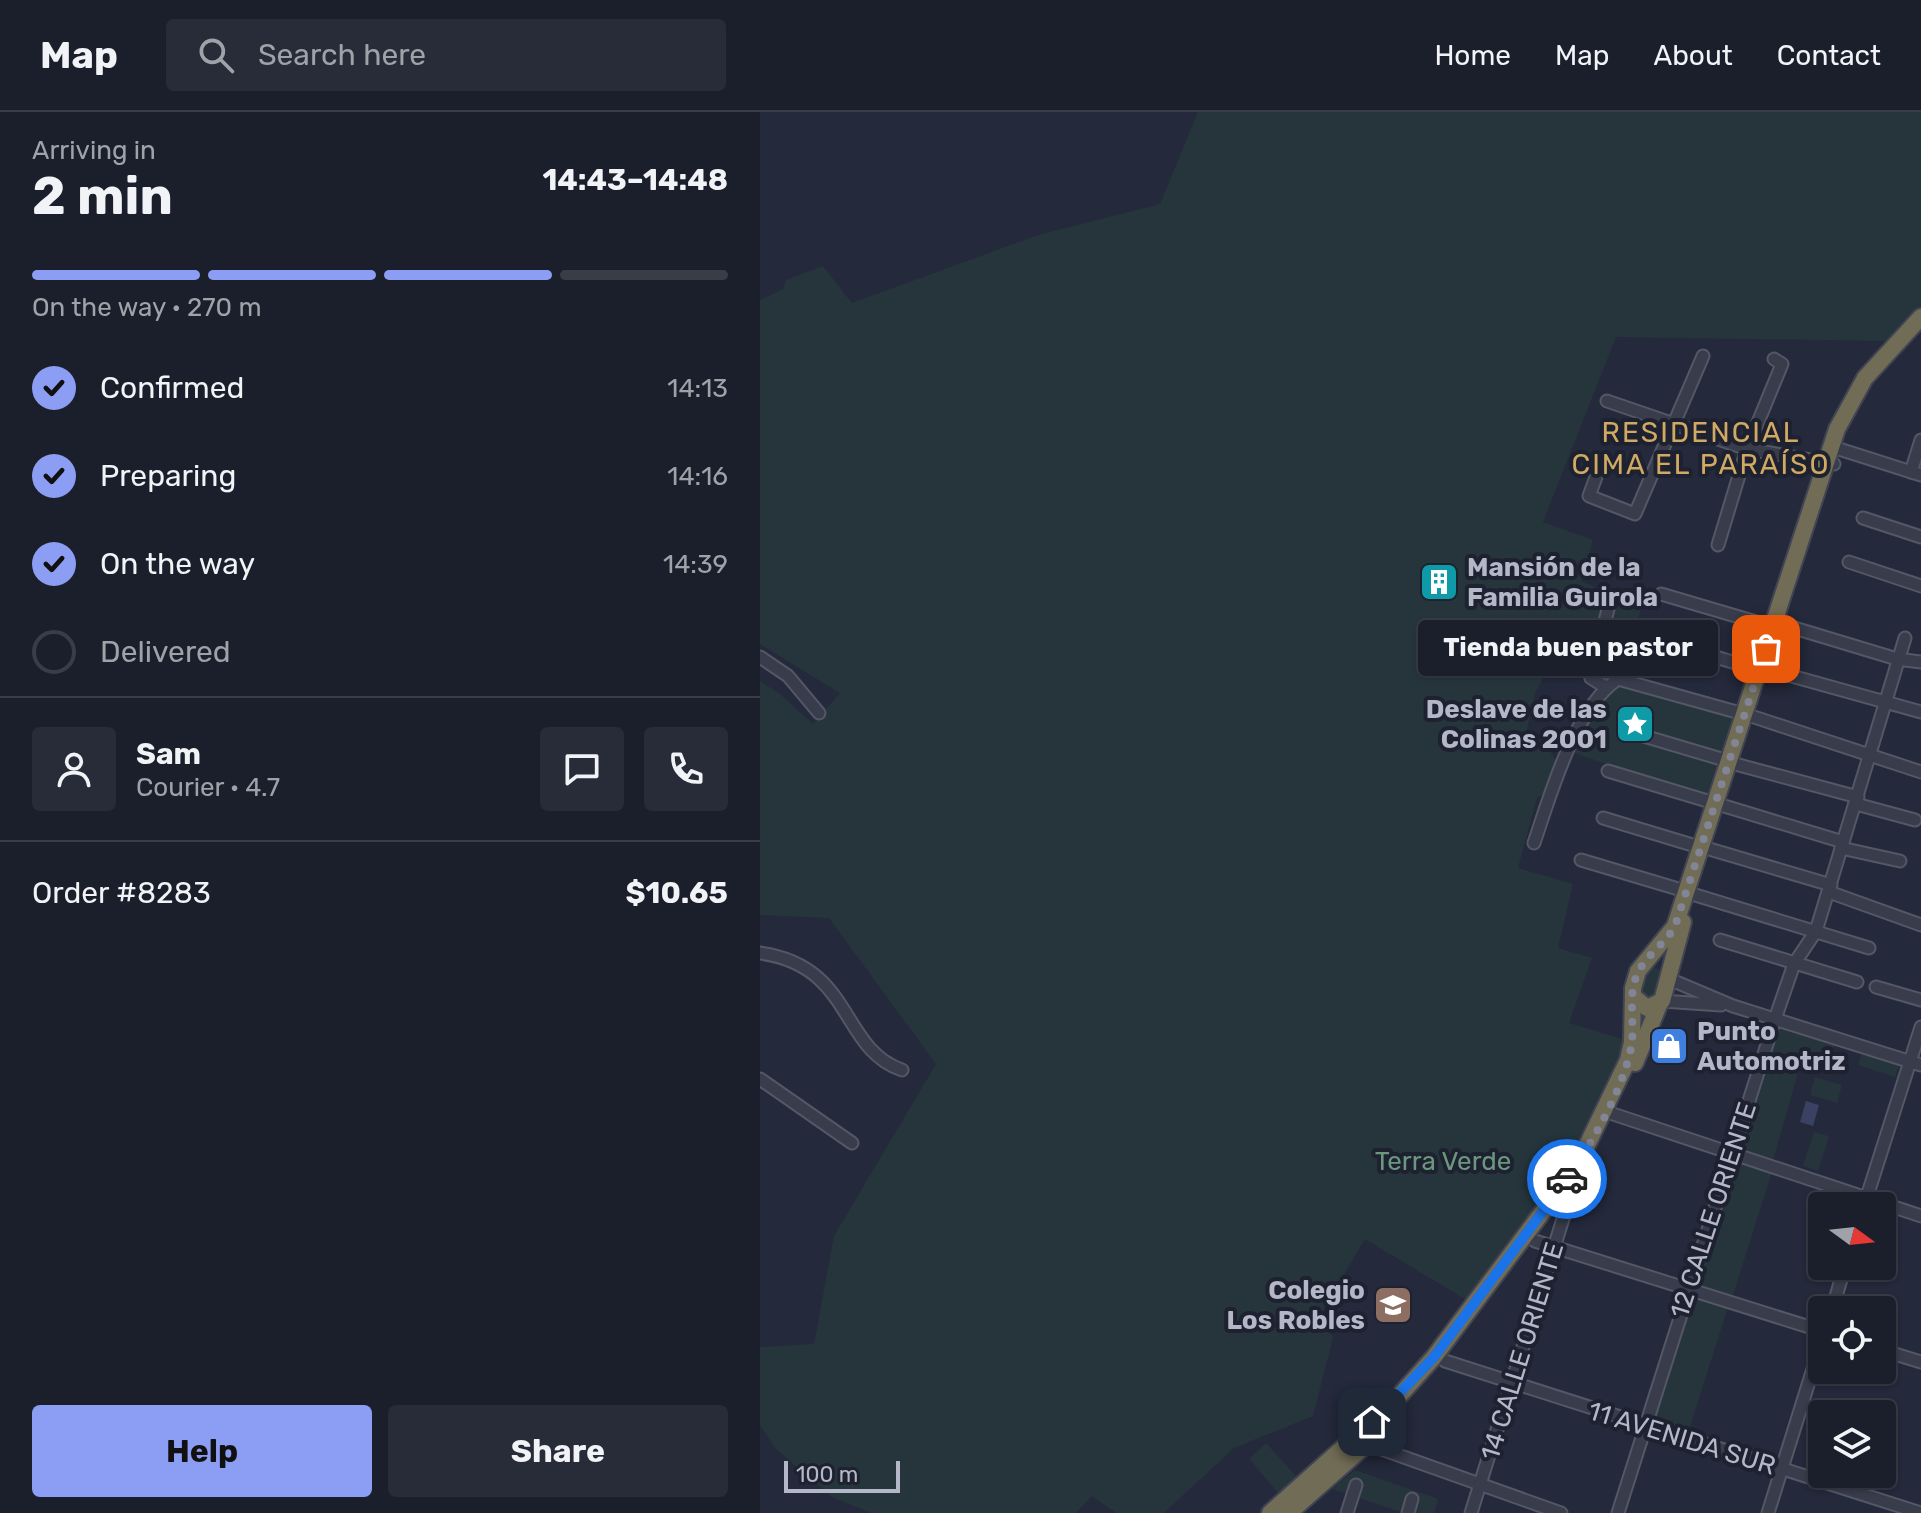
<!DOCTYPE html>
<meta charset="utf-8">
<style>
:root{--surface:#1b1f2c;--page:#282c38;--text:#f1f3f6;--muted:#a0a2a9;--line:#393d48;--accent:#8c9ef3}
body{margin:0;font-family:Rubik,sans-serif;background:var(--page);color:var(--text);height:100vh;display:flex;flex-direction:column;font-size:30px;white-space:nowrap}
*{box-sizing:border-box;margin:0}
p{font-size:26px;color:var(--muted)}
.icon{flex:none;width:44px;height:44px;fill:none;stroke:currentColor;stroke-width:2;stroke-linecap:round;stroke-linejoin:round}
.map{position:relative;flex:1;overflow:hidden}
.drawer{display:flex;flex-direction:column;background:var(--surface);width:760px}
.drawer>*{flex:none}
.needle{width:52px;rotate:105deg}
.fabs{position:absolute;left:1048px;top:1080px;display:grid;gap:16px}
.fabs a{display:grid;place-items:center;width:88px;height:88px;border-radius:8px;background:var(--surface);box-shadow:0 2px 6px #0004,0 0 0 2px var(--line);font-size:40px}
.scale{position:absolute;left:24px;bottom:20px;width:116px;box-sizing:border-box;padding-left:8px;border:4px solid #b3b7c7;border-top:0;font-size:22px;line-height:28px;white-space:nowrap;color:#b3b7c7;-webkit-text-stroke:6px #1d2130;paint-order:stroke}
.pin{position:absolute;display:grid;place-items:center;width:68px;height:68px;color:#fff;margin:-34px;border-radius:16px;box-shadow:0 4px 12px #0006}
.courier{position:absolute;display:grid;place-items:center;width:80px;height:80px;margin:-40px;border:6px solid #1a73e8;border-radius:50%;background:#fff;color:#222;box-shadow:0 2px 10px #0007}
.bubble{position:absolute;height:56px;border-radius:8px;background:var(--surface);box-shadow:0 2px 6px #0004,0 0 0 2px var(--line);font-size:26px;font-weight:700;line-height:56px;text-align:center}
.overview em{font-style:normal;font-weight:700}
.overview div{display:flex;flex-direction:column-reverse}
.overview{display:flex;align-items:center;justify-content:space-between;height:136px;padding:0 32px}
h1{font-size:52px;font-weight:700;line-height:60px}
.bar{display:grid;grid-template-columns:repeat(4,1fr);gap:12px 8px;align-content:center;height:96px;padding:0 32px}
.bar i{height:10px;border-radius:6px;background:var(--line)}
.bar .on{background:var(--accent)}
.bar p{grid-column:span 4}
.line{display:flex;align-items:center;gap:20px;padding:0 32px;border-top:2px solid var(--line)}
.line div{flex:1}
.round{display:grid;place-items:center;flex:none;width:84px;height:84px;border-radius:8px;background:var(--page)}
ol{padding:0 32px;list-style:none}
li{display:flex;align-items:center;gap:24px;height:88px}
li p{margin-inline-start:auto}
li .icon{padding:8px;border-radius:50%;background:var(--accent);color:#111;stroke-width:4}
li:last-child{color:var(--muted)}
li i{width:44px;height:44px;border:4px solid var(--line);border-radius:50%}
.primary-button{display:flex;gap:16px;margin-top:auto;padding:16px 32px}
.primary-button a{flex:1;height:92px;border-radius:8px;background:var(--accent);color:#111;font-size:32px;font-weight:700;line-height:92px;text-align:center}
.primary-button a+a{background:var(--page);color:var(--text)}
header{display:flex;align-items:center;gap:48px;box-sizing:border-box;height:112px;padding:0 40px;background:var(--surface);border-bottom:2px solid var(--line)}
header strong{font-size:38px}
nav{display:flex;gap:44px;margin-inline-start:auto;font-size:28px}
.search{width:560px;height:72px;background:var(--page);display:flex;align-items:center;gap:20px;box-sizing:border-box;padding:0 28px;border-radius:8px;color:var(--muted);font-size:30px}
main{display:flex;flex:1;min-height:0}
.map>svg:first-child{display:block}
.green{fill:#26353c}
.water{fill:#3a4263}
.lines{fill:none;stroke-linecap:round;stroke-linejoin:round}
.minor-casing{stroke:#535766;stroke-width:15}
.highway-casing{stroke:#404453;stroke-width:20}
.minor{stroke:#383c4b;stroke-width:11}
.highway{stroke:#716c55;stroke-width:16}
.done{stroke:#818596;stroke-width:8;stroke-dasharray:0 14.4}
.route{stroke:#1a73e8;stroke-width:10}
.labels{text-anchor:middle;stroke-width:8;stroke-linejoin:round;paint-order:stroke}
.poi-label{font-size:26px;font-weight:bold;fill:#b3b7c7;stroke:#1d2130;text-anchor:start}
.park-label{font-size:26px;fill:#6b977e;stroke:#1d2130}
.street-label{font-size:26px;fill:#b3b7c7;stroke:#1d2130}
.neighbourhood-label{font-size:28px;letter-spacing:2px;fill:#d0aa65;stroke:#1d2130}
</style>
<header>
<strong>Map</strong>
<div class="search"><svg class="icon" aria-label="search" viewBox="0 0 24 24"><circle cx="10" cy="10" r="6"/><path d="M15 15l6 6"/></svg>Search here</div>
<nav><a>Home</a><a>Map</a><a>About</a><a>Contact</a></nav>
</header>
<main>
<section class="drawer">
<div class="overview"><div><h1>2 min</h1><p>Arriving in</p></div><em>14:43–14:48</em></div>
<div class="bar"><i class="on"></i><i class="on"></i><i class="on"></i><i></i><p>On the way · 270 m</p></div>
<ol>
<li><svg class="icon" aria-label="check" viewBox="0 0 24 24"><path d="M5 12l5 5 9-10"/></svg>Confirmed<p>14:13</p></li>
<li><svg class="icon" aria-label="check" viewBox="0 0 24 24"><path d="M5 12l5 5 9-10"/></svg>Preparing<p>14:16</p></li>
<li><svg class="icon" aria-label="check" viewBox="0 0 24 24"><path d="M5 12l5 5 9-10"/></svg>On the way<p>14:39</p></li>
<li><i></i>Delivered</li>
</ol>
<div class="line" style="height:144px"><a class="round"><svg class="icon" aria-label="person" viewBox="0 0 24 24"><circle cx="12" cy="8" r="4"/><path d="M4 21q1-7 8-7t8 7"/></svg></a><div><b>Sam</b><p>Courier · 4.7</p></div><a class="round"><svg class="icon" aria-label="chat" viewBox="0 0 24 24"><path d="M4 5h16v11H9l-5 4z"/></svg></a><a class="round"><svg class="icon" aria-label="phone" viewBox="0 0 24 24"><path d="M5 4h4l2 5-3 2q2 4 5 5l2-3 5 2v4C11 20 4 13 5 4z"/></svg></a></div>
<div class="line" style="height:104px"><div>Order #8283</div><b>$10.65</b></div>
<div class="primary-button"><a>Help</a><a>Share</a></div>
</section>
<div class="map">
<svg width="1161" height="1401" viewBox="0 0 1161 1401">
<rect width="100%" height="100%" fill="#24293b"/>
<g class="green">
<polygon points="438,0 1161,0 1161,198 1129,229 856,225 783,410 833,428 821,469 881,496 872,534 829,522 795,544 775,581 765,627 785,631 798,652 788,681 777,686 758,756 813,772 798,836 832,846 809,911 876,931 880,900 889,905 813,1052 711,1187 705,1187 605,1127 562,1199 573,1226 553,1304 474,1336 404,1401 356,1401 332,1384 316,1401 111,1401 72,1385 15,1336 0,1313 0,1235 54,1232 74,1124 176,952 69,806 0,803 0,569 19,581 53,612 80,581 0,532 0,188 23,177 26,168 63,154 92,191 278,123 400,92"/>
<polygon points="851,571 975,600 946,685 805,638"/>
<path d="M894 855 901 858 904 865 896 889 880 886C880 873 881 861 894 855Z"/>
<polygon points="1016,910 1083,931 1061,942 1050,941 1042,947 1012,1052 976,1041"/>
<polygon points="1103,937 1141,949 1135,965 1098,953"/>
<polygon points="1055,965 1082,973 1077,991 1050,983"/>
<polygon points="1054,1020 1069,1024 1058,1059 1043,1054"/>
<polygon points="974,1047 1012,1060 972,1186 932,1173"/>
<polygon points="931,1183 968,1195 927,1324 889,1311"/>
<polygon points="506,1331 538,1366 520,1383 489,1347"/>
<polygon points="595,1358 678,1387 674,1401 644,1401 572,1377"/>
</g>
<polygon class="water" points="1046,989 1059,993 1053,1014 1040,1010"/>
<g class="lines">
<defs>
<g id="minor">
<polyline points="847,289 987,337 1074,352"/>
<polyline points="1079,337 1161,363"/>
<polyline points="1151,360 1161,328"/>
<polyline points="836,365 829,384 875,402 943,244"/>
<polyline points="1103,406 1161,425"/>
<polyline points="958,433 987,337 1022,252 1014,247"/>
<polyline points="1089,450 1161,474"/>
<polyline points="901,482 1013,515"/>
<polyline points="1021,512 1137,547 1161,550"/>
<polyline points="889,525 999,558"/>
<polyline points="0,545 28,564 59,601"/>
<polyline points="1006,557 1161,600"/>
<polyline points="847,576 831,566 849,493"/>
<polyline points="867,619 968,649"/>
<polyline points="975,652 1098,685"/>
<polyline points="848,659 954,691"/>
<polyline points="1096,692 1155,708"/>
<polyline points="961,693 1083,730"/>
<polyline points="843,706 939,735"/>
<path d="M774 731C790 684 815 595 858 567L991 604 1161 660"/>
<polyline points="946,736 1071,773"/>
<polyline points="1081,736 1140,749"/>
<polyline points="821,748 925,779"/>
<polyline points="1069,780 1161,813"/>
<polyline points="932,782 1109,836"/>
<polyline points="960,828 1097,870"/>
<path d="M0 841C94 854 79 936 142 958"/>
<polyline points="909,867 973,894 1161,953"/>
<polyline points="1116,875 1161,888"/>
<polyline points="902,889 961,893"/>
<polyline points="0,967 92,1031"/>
<polyline points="853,1002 1161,1104"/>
<polyline points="1104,1094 1161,915"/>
<polyline points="775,1129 1062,1219"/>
<polyline points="1072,1198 1085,1154"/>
<polyline points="1122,1238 1161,1250"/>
<polyline points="685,1249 1161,1401"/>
<polyline points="607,1332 801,1401"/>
<polyline points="587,1401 596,1373"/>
<polyline points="648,1401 652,1387"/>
<polyline points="711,1401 812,1078"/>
<polyline points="858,1401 1015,907 1034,852 1056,819 1145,526"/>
<polyline points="1008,1401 1062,1228"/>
</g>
<g id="highway">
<polyline points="874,885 887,896 902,889 923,810"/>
<polyline points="875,951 899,893"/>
<polyline points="510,1401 633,1291 674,1245 817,1054 868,948 872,930 873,876 878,859 915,814 1077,317 1105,266 1161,205"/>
<polyline points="529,1401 607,1332 636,1302"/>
</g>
</defs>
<use href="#minor" class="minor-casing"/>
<use href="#highway" class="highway-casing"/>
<use href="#minor" class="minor"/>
<use href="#highway" class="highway"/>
</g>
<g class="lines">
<path class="done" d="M807 1067C831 1033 867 971 872 929 874 910 869 886 875 868 882 845 904 834 915 814L1006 537"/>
<polyline class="route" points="612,1310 674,1245 807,1067"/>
</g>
<defs>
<symbol id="building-square" viewBox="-11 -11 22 22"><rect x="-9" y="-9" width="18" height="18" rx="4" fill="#0f9aa8" stroke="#1d2130"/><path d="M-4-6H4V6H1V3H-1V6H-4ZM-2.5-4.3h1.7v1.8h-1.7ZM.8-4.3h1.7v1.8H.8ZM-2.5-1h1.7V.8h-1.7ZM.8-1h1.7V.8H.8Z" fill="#fff"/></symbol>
<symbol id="sight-square" viewBox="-11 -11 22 22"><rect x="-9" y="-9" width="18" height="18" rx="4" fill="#0f9aa8" stroke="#1d2130"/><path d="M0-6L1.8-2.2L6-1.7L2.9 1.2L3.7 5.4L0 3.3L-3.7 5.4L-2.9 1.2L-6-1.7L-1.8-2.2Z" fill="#fff"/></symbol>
<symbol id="shop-square" viewBox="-11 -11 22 22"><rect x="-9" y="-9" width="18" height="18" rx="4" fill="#3f7fe0" stroke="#1d2130"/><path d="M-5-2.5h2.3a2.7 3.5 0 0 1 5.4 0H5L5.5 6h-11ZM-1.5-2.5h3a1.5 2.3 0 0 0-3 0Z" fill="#fff"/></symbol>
<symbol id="school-square" viewBox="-11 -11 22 22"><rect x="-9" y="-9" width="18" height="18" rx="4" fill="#8d6e63" stroke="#1d2130"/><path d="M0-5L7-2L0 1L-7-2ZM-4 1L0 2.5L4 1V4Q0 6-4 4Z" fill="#fff"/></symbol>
</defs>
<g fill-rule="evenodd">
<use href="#building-square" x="657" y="448" width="44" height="44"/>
<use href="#sight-square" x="853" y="590" width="44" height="44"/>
<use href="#shop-square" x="887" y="912" width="44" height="44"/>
<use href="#school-square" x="611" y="1171" width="44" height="44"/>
</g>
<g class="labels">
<g class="poi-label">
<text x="707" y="464">Mansión de la<tspan x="707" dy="30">Familia Guirola</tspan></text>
<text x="847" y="606" text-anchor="end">Deslave de las<tspan x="847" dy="30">Colinas 2001</tspan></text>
<text x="937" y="928">Punto<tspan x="937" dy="30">Automotriz</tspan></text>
<text x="605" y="1187" text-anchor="end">Colegio<tspan x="605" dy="30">Los Robles</tspan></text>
</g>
<g class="park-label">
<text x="683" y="1058">Terra Verde</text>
</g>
<g class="street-label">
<text transform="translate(953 1098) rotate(-72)" y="9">12 CALLE ORIENTE</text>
<text transform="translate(762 1239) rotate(-73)" y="9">14 CALLE ORIENTE</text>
<text transform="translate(922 1326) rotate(17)" y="9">11 AVENIDA SUR</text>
</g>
<g class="neighbourhood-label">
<text x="941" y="330">RESIDENCIAL<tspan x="941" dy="32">CIMA EL PARAÍSO</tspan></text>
</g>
</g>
</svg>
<div class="fabs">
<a><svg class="needle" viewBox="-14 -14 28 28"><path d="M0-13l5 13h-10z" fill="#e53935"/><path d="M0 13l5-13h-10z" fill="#a0a2a9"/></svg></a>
<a><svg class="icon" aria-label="locate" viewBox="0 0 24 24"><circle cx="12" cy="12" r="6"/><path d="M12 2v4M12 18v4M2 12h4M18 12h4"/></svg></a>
<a><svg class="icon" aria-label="layers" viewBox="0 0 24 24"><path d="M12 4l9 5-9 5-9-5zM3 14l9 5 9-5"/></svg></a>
</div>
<div class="scale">100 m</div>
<div class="pin" style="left:1006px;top:537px;background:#ea580c"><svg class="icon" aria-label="bag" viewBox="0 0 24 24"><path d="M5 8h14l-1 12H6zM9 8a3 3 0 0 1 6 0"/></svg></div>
<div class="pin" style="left:612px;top:1310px;background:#1f2937"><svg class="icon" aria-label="home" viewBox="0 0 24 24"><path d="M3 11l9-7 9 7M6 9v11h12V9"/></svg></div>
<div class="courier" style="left:807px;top:1067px"><svg class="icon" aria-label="car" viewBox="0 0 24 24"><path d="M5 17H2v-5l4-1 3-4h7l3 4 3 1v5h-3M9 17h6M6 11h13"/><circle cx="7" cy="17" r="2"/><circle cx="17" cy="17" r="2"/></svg></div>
<div class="bubble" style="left:658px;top:508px;width:300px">Tienda buen pastor</div>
</div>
</main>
